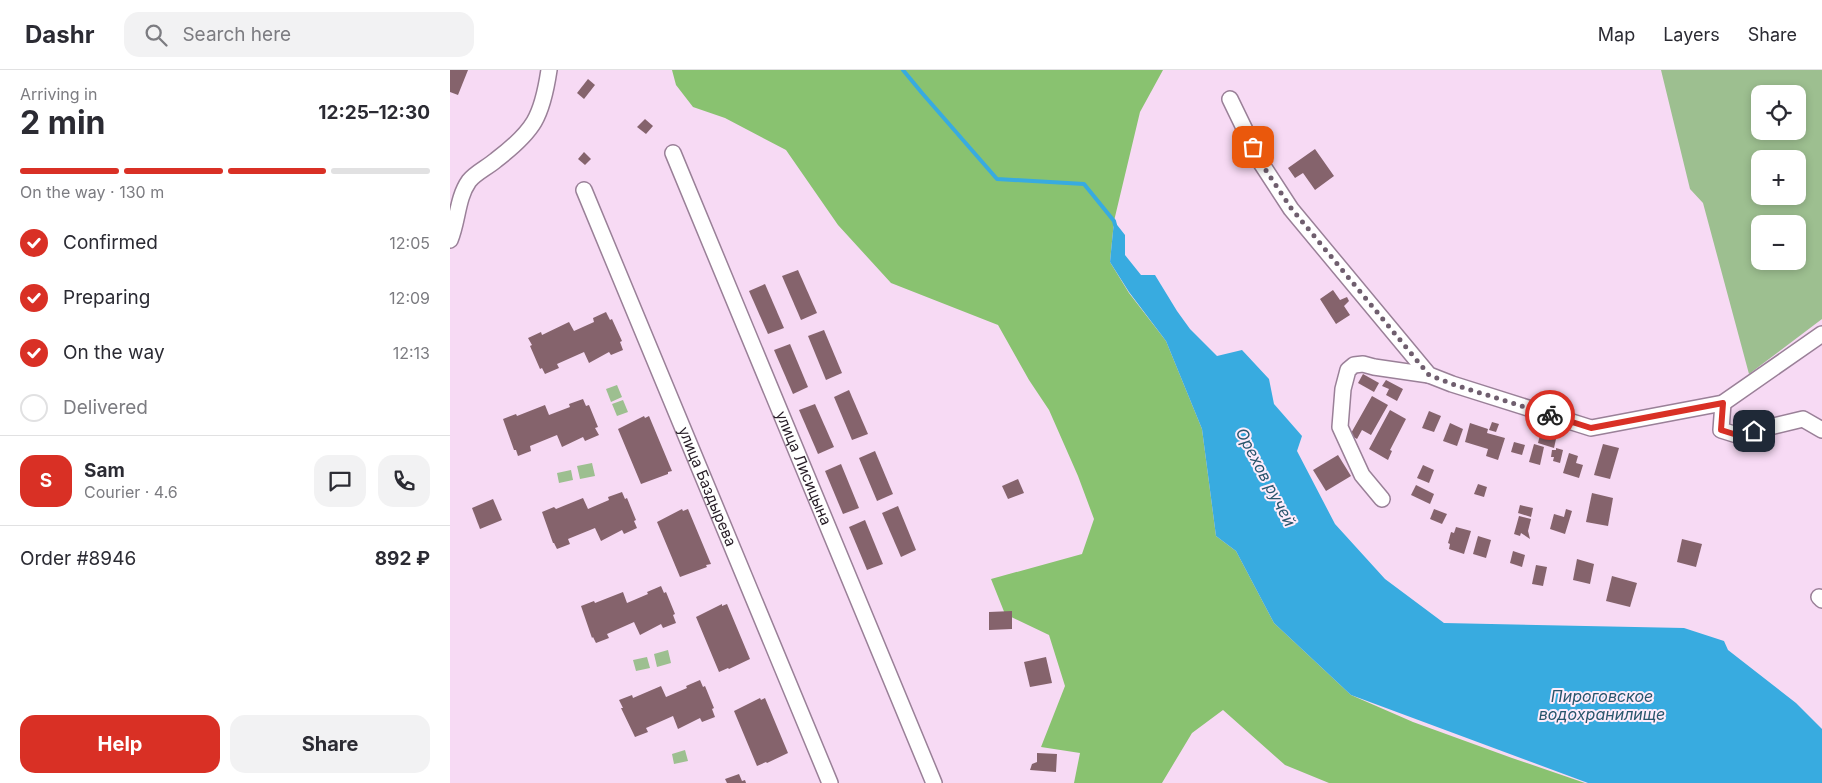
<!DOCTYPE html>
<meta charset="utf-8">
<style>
:root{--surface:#fff;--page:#f2f2f3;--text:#2b2b33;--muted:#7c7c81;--line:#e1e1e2;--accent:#d93025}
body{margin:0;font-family:Inter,sans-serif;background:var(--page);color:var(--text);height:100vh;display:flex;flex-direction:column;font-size:19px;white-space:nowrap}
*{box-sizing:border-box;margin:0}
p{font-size:16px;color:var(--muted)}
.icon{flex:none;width:28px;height:28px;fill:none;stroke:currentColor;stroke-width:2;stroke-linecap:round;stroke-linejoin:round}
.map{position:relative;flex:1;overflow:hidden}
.sheet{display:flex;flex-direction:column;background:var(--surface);width:450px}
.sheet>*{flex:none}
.controls{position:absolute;left:1301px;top:15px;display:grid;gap:10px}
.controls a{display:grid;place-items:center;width:55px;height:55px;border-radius:10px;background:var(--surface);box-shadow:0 2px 8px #0003;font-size:25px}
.pin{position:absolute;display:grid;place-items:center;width:42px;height:42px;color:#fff;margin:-21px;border-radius:10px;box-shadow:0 2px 8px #0006}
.courier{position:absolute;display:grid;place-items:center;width:50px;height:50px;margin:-25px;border:4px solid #d93025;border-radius:50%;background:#fff;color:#222;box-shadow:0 1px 6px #0007}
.headline em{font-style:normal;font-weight:700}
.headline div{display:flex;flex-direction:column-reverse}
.headline{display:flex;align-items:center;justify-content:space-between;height:85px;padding:0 20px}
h1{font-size:32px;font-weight:700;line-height:38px}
.bar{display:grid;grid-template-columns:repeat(4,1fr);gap:8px 5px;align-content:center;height:60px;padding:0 20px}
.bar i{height:6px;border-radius:4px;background:var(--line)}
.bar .current{background:var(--accent)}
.bar p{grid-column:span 4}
.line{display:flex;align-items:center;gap:12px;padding:0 20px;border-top:1px solid var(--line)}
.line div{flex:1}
.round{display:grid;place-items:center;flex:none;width:52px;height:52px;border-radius:15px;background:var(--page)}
ol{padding:0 20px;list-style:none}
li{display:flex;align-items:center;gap:15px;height:55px}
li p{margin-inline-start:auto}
li .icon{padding:5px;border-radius:50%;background:var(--accent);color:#fff;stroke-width:4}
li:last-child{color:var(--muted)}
li i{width:28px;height:28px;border:2px solid var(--line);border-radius:50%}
.button{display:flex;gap:10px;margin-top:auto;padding:10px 20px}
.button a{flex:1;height:58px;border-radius:15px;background:var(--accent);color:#fff;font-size:20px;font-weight:700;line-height:58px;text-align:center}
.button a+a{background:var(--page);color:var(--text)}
header{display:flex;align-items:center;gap:30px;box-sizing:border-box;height:70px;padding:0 25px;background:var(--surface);border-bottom:1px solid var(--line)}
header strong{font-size:24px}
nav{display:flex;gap:28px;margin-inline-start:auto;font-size:18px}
.search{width:350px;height:45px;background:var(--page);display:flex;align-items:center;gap:12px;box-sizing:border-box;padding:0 18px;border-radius:15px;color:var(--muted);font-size:19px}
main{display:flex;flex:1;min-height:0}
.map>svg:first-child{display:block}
.green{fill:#9dbf90;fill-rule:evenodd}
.forest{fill:#89c270}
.water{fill:#38abe0}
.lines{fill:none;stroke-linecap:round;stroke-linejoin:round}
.stream{stroke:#38abe0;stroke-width:4}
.building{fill:#85636c}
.street-casing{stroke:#9a8098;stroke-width:18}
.street{stroke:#fff;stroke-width:15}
.done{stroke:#6f5e6e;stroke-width:5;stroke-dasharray:0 9}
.route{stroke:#d93025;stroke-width:6}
.labels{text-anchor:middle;stroke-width:4;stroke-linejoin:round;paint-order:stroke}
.street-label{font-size:15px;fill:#261c26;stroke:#fdecfb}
.water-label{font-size:16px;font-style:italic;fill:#28556c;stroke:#fdecfb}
</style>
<header>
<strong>Dashr</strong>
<div class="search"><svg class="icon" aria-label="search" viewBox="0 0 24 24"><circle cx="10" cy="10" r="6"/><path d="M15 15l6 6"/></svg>Search here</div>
<nav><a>Map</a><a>Layers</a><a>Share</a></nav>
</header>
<main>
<section class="sheet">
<div class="headline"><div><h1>2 min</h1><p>Arriving in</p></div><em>12:25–12:30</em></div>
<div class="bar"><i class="current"></i><i class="current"></i><i class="current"></i><i></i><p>On the way · 130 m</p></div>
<ol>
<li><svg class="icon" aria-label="check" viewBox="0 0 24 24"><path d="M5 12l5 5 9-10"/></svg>Confirmed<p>12:05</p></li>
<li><svg class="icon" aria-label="check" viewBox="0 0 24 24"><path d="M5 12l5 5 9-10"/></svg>Preparing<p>12:09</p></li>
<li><svg class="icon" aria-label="check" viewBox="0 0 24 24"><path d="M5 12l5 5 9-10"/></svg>On the way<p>12:13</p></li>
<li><i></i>Delivered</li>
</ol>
<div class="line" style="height:90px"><b class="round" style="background:var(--accent);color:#fff">S</b><div><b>Sam</b><p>Courier · 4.6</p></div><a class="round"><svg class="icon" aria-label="chat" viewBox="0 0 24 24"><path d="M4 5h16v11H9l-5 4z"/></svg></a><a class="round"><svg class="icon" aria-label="phone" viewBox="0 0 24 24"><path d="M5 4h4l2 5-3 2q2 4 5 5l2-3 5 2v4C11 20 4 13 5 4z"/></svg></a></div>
<div class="line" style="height:65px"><div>Order #8946</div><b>892 ₽</b></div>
<div class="button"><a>Help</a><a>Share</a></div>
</section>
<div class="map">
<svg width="1372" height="713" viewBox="0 0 1372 713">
<rect width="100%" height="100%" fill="#f7daf4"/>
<g class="green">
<path d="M1211 0H1372V249L1299 304 1253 133 1240 119ZM1310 24H1348V61H1310ZM1310 89H1348V126H1310ZM1310 154H1348V191H1310Z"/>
<polygon points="167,315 172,327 161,332 156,319"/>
<polygon points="173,330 178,342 167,346 162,334"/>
<polygon points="142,393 145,406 130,409 127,396"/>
<polygon points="121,400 123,410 109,413 107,403"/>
<polygon points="218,580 221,593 207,597 204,584"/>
<polygon points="197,587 200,598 186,601 183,590"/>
<polygon points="235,680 238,691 224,694 222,684"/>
</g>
<polygon class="forest" points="222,0 713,0 690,42 664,151 660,192 679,223 716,271 752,359 766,466 786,481 824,553 901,625 963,652 1062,688 1135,713 879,713 835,695 773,640 742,663 712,713 624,713 630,683 591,677 615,616 599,565 555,544 541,509 632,484 644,449 628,406 599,340 579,310 548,255 441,213 388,155 336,80 275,48 243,37 226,15"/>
<polygon class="water" points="664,151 675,165 675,185 691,205 705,205 727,241 740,259 767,286 792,280 819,309 824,334 852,366 847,381 885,454 935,509 994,553 1234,558 1274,571 1278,580 1346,633 1372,659 1372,713 1138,713 901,625 824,553 786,481 766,466 752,359 716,271 679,222 660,192"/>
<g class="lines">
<polyline class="stream" points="453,0 472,23 547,109 634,114 664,151 665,155"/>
</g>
<g class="building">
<polygon points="0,0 18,0 8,25 0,22"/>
<polygon points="138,9 145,15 134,29 127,23"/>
<polygon points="195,49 203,56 196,64 187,57"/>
<polygon points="865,79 884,106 865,120 853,103 845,108 838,98"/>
<polygon points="134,82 141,89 135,95 128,89"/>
<polygon points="348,200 367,243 351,250 332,206"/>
<polygon points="315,214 334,258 318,264 299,221"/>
<polygon points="883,220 890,230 897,227 899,231 894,236 900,245 886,254 870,229"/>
<polygon points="156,242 160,250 162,249 172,271 170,272 173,280 161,285 159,282 139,293 134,282 107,294 109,298 95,304 92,298 90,299 80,276 82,275 78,268 91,262 92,265 119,252 124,261 144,252 143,248"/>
<polygon points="374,260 392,303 376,310 358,266"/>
<polygon points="340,274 358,317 343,324 324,280"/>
<polygon points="913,304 929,313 924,322 908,313"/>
<polygon points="936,310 953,319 947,331 936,325 939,319 932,316"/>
<polygon points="399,320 418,364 402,370 384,327"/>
<polygon points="922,326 938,335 921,365 912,360 907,369 900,365"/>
<polygon points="133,329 136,336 139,335 148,357 145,358 149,365 135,371 133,367 112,377 107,365 80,376 81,381 68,386 66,380 64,380 53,349 66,344 67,346 95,335 99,345 120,337 119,334"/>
<polygon points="365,334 384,377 368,384 349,340"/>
<polygon points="940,340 956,349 940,380 942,381 938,390 919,379"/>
<polygon points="979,341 991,346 984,362 972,358"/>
<polygon points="194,346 195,348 199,346 222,401 218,402 218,404 191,414 168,359"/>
<polygon points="1042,352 1049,354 1046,362 1039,360"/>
<polygon points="1000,353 1013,359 1007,376 993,371"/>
<polygon points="1020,353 1038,359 1037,363 1055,368 1048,390 1036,386 1038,379 1015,372"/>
<polygon points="1090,365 1106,369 1104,378 1088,373"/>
<polygon points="1064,372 1075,375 1072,385 1061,382"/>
<polygon points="1084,374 1094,377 1090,395 1079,392"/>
<polygon points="1153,374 1169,378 1160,409 1144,405"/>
<polygon points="1106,378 1113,380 1110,393 1103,391 1104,387 1101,387 1102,380 1106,380"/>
<polygon points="425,381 443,424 427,431 409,388"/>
<polygon points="1119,383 1128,386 1126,393 1133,395 1129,408 1113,403"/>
<polygon points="888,385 901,406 876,421 863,400"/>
<polygon points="391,394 409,438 393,444 375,401"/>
<polygon points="973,395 984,400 979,413 967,408"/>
<polygon points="568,409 574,423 558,429 552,416"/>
<polygon points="1028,414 1037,417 1034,427 1024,424"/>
<polygon points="966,415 984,424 980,434 961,425"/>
<polygon points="172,422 175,429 177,428 186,450 184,451 187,458 174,464 172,460 151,471 145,458 118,469 120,474 107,479 104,473 103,473 92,442 104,437 106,439 133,428 138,439 159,430 158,427"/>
<polygon points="1142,423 1163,428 1158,456 1136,452"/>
<polygon points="43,429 52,450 30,459 22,438"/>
<polygon points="1070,435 1083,438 1081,447 1068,443"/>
<polygon points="448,436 466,480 451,487 432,443"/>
<polygon points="232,439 233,441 238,439 261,494 256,495 257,497 230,507 207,452"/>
<polygon points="984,439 997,444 992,454 980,449"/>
<polygon points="1116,439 1122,441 1115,464 1100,459 1104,444 1114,447"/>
<polygon points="1069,446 1081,449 1078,461 1080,469 1071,463 1070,466 1064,464"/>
<polygon points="415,450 433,494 417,500 399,457"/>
<polygon points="1006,457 1021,461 1014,484 999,479 1000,474 998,473 1001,462 1004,463"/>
<polygon points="1028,466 1041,470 1036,488 1023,484"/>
<polygon points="1232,469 1252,474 1246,497 1227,492"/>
<polygon points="1063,481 1075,485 1072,497 1060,493"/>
<polygon points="1127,489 1144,494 1140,514 1123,510"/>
<polygon points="1086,495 1097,497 1093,516 1082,514"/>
<polygon points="1162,506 1187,513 1180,537 1156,531"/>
<polygon points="211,516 214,523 216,522 225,544 223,545 226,553 213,558 211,554 190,565 184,552 157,564 159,568 146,573 143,567 142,568 131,536 144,531 145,533 173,522 177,533 198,524 197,522"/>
<polygon points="272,534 272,536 277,534 300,589 279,599 278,598 269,602 246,547"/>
<polygon points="562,541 562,559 539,560 539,542"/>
<polygon points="596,587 602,613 580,617 574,592"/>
<polygon points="250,610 253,617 255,616 264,638 262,639 265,647 252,652 250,648 228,659 223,646 196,658 198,662 185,667 171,638 173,638 169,630 182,625 183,628 211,616 216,627 237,618 236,616"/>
<polygon points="310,628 311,630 315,628 338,683 317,693 316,692 307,696 284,641"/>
<polygon points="587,683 607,684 606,702 580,700 582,694 587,692"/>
<polygon points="289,704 292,711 295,710 296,713 277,713 275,709"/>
</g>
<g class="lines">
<defs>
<g id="street">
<polyline points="780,29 811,93 841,139 979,305 1002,314 1141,358 1273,333 1372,264"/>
<path id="s1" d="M223 83 484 713"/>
<path id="s2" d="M134 120 380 713"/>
<path d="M0 170C8 151 7 128 19 111 25 103 38 97 46 90 84 61 92 47 99 0"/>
<polyline points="1273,333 1271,360 1287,365 1353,349 1372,360"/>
<polyline points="932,429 912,405 890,357 893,319 898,300 904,295 913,294 924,297 979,305"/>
<polyline points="1369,527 1372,530"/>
</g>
</defs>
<use href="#street" class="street-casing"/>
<use href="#street" class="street"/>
</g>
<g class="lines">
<polyline class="done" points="803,77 811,93 841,138 979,305 1002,314 1100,345"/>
<polyline class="route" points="1100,345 1141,358 1273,333 1271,360 1287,365 1304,361"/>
</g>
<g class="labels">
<g class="street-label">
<text dy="5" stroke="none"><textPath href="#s1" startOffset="341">улица Лисицына</textPath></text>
<text dy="5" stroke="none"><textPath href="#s2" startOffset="321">улица Баздырева</textPath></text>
</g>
<g class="water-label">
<text transform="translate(816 407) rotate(62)" y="6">Орехов ручей</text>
<text x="1152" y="632">Пироговское<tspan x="1152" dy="18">водохранилище</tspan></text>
</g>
</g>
</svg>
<div class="controls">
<a><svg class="icon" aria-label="locate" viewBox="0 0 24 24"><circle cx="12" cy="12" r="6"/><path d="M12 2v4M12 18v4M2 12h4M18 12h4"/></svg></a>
<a>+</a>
<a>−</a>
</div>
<div class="pin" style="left:803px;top:77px;background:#ea580c"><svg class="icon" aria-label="bag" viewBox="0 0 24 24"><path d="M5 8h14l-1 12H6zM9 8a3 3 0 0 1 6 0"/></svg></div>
<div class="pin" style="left:1304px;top:361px;background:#1f2937"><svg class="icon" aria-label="home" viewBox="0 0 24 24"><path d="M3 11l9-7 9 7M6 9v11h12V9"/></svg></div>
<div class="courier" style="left:1100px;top:345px"><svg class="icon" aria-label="bike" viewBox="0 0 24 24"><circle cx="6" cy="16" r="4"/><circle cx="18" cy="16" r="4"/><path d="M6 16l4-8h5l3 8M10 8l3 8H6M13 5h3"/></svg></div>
</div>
</main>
